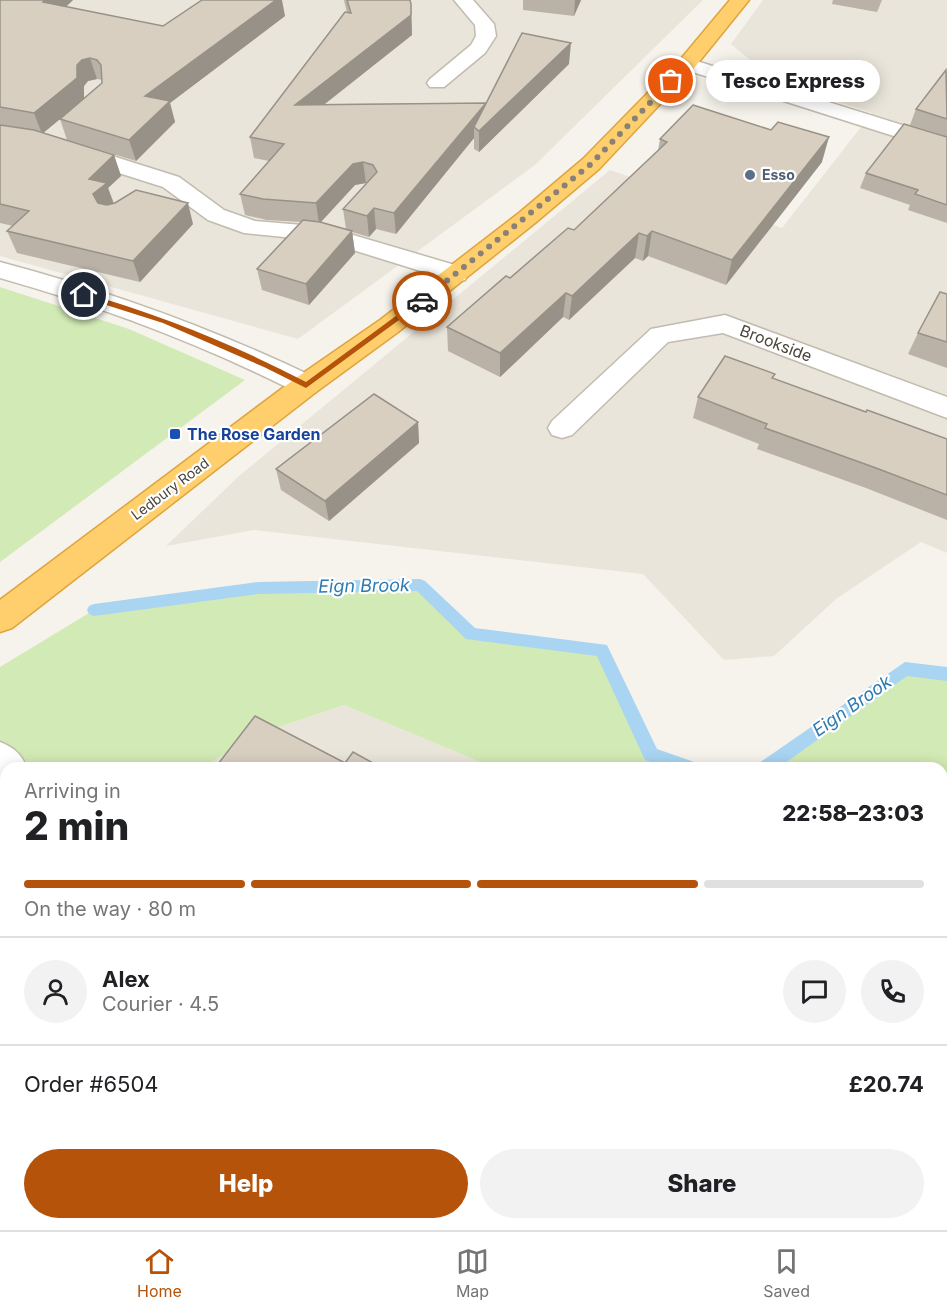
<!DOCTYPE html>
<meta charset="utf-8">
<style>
:root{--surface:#fff;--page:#f2f2f2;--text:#202124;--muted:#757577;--line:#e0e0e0;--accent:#b45309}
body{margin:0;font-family:Inter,sans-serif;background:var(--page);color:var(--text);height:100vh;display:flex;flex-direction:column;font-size:22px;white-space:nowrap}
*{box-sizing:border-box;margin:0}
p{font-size:20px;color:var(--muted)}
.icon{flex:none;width:33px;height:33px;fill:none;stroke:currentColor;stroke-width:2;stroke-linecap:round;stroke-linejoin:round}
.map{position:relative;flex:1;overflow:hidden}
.panel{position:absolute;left:0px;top:762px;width:948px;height:468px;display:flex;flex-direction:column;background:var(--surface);border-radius:18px 18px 0 0;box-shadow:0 3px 15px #0003}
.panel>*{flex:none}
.pin{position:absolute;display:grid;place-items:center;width:51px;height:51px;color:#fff;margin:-26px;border:3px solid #fff;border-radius:50%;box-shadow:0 2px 6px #0007}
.courier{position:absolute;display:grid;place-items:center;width:60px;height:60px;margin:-30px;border:4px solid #b45309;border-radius:50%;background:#fff;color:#222;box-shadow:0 2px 8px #0007}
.bubble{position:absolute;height:42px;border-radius:21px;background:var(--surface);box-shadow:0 3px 15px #0003;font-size:20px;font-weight:800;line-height:42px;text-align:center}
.headline em{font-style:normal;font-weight:800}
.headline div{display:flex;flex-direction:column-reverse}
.headline{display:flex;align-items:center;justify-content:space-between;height:102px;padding:0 24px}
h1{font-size:39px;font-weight:800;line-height:45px}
.bar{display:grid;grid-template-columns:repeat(4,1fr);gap:9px 6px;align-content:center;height:72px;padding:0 24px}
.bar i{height:8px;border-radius:4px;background:var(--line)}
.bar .active{background:var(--accent)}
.bar p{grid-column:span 4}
.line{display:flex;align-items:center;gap:15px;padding:0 24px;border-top:2px solid var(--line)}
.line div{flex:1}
.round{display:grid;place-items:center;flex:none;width:63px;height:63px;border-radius:32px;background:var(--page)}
.button{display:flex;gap:12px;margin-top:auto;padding:12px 24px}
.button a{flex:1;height:69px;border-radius:36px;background:var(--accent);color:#fff;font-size:24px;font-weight:800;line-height:69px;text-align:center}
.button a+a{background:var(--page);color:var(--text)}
.tab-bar{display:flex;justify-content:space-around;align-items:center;height:84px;border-top:2px solid var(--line);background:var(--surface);font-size:16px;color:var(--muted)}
.tab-bar a{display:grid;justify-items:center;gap:3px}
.tab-bar .active{color:var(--accent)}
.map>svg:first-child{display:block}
.residential{fill:#eae5da}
.green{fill:#d2eab5}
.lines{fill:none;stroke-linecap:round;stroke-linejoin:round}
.stream{fill:#a9d4f2;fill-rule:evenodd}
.street-casing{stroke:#c2bbae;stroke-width:3}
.highway-casing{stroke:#e0a43c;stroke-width:3}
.street{fill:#fff;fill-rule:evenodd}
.highway{fill:#ffcf6e;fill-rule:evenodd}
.wall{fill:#bab2a6;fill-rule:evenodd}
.shaded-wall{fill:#979187}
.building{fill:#d8cfc1;stroke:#979187;stroke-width:1.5}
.route{fill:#b45309}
.done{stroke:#878178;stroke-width:6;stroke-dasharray:0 10.8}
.service-dot{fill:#5c6f8a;stroke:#fff;stroke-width:2}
.transit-dot{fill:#1a4fb4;stroke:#fff;stroke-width:2}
.labels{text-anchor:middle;stroke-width:4.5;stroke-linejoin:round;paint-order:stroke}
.far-service-label{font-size:14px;font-weight:bold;fill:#4e5e75;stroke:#fff;text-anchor:start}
.far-street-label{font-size:14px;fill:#4b4439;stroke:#fff}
.street-label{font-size:16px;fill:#4b4439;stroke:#fff}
.transit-label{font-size:16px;font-weight:bold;fill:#164399;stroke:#fff;text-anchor:start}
.water-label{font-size:18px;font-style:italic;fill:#2e7ab2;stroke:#fff}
</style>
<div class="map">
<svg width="947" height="1230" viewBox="0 0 947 1230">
<rect width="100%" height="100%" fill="#f6f3ec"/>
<g class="residential">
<polygon points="0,0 703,0 535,165 298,339 0,256"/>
<polygon points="763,0 947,0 947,553 921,542 836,599 774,656 724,660 643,574 254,530 166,546 239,476 610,170 782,228 872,113 776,82 731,44"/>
<polygon points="344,705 495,768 201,768 261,733"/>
<polygon points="942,883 947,884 947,1230 0,1230 0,922 6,916 6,1224 942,1224"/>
</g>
<g class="green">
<polygon points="0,287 129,329 245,380 0,562"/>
<polygon points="420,585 471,634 602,650 651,755 691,768 495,768 344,705 261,733 201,768 6,768 6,916 0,922 0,667 94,610 258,588"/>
<polygon points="905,669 947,674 947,884 942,883 942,768 765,768"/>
</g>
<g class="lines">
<g class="stream">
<polygon points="420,579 425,581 475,628 607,645 657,749 697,763 699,768 668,768 645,760 597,656 466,639 417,591 258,594 94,616 89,614 87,610 89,606 94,604 258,582"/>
<polygon points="905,662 947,667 947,681 907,676 778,768 757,768 759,763"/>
</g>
<defs>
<g id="street">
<polygon points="454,0 473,0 494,24 496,36 485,53 444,87 430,87 427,83 430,79 471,45 476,36 475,25"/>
<polygon points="687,58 947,139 947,153 680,68 677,64 680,60"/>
<polygon points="0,128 55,138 179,177 224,210 255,221 326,227 465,268 468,274 465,280 456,282 324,241 244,233 208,220 163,187 43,149 0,142"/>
<path d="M0 262C109 291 214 329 316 378L320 385 316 392 306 395 296 392C201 344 103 307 0 278Z"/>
<polygon points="725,315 947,397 947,418 723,333 668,342 572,435 562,438 552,435 548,428 552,421 651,329"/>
<path d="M0 742C15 748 21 754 27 768H6V784L0 781Z"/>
<polygon points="6,1214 6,1224 51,1224 48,1230 0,1230"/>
<polygon points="626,1224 678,1224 681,1230 629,1230"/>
</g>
<polygon id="highway" points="730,0 749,0 694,68 599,169 535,223 398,332 316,392 12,628 0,632 0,600 296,378 380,320 519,213 583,159 680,60"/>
</defs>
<use href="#street" class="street-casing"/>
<use href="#highway" class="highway-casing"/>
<use href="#street" class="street"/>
<use href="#highway" class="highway"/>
</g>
<g class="wall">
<path d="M0 0H73L66 7 163 26 285 16 170 103 175 122 136 161 67 140 60 119 64 116 43 133 114 155 121 176 108 188 114 203 193 224 140 282 17 253 7 231 13 226 0 223ZM97 79 102 80V83L84 98V86L88 81Z"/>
<path d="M344 0H410L411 4 412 35 325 104 486 103 569 64 479 152 474 149V138L396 234 376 229 369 237 352 232 355 253 309 305 262 290 257 269 301 222 267 220 245 215 240 194 269 161 254 158 250 137 347 13ZM366 183H367L343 209 346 229 321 222 355 185Z"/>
<polygon points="523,0 581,0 574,16 523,10"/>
<polygon points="833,0 882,0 877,12 832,4"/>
<polygon points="947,71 947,223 908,210 910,205 860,188 866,173 936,133 910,125 916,109"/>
<polygon points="660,139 822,162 726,285 648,256 643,261 635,258 569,320 563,317 500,377 448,351 447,327 574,230 658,151"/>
<polygon points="947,294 947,368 908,354 918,333"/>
<polygon points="773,379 866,412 947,439 947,520 866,488 757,449 759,444 693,418 698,397"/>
<polygon points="418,422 419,443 329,521 281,490 276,469"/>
<polygon points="942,1083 947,1085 947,1156 942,1154"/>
</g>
<g class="shaded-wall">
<polygon points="45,0 73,0 49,22 43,2"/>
<polygon points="276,0 282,0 285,16 170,103 175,122 136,161 129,140 145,96"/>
<polygon points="575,0 581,0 574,16"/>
<polygon points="411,4 412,35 298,125 295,105"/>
<polygon points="571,43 569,64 479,152 479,131 474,127 474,138 396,234 394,213 486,103"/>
<polygon points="90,58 97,79 88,81 84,86 84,99 42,134 34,113 82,60"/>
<polygon points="829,137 822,162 726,285 732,260"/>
<polygon points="114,155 121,176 108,188 114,205 100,216 93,194 89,179"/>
<polygon points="363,162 366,183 355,185 319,224 316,203 353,164"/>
<polygon points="188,203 193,224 140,282 133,261"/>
<polygon points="374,208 376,229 369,237 367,216"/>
<polygon points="352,231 355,253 309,305 306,284"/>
<polygon points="652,231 648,256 643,261 647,236"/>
<polygon points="639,233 635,258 569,320 572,296"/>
<polygon points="566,293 563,317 500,377 500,353"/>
<polygon points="418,422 419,443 329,521 325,501"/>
<polygon points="6,995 6,1022 0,1028 0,1001"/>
<polygon points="270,1224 279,1224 276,1229 264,1230 266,1227"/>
</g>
<g class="building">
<polygon points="0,0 45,0 43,2 163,26 202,0 276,0 145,96 170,101 129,140 60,119 102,83 101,65 97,60 90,58 82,60 77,65 77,78 34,113 0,107"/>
<polygon points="347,0 410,0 411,4 411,15 295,105 486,103 394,213 374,208 367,216 343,209 377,172 373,165 363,162 353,164 316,203 263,199 240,194 284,144 250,137 345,12 351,13"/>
<polygon points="522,33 571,43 479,131 474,127"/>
<polygon points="946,70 947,119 916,109"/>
<polygon points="693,105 771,130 778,122 829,137 732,260 652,231 647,236 639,233 572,296 566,293 500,353 447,327 506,276 510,278 568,228 574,230 667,142 660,139"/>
<polygon points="904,124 947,137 947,205 915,194 918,190 866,173"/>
<polygon points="0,125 34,130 114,155 89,179 107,183 93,194 98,203 107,205 115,203 136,190 188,203 133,261 7,231 29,211 0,204"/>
<polygon points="303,220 320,222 352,231 306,284 257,269"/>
<polygon points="940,292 947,294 947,342 918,333"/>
<polygon points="725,356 775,374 772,378 866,412 867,410 947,439 947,495 876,468 765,428 767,424 698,397"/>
<polygon points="374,394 418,422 325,501 276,469"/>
<polygon points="255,716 345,763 353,752 382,768 215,768"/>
<polygon points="6,929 6,995 0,1001 0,934"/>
<polygon points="942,1083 947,1085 947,1144 942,1142"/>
<polygon points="172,1224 270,1224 268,1228 266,1227 264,1230 168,1230"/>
</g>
<path class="route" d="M84 293C161 315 235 345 306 382L419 299 425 301 306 388 264 367 163 323 81 297 80 295Z"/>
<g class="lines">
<polyline class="done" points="422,301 591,164 671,81"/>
</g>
<circle class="service-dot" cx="750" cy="175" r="6"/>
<rect class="transit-dot" x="169" y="428" width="12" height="12" rx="3"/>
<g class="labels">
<g class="far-service-label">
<text x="762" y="180">Esso</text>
</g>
<g class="far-street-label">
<text transform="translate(170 489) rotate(-37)" y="5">Ledbury Road</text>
</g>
<g class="street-label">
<text transform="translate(776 343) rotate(21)" y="6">Brookside</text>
</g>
<g class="transit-label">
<text x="187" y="440">The Rose Garden</text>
</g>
<g class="water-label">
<text transform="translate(364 586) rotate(-1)" y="6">Eign Brook</text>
<text transform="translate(852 706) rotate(-35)" y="6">Eign Brook</text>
</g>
</g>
</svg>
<div class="pin" style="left:671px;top:81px;background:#ea580c"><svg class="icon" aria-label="bag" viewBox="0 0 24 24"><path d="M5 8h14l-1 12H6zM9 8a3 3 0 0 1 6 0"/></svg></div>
<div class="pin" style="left:84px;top:295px;background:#1f2937"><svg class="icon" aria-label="home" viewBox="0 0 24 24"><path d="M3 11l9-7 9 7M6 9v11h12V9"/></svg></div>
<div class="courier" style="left:422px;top:301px"><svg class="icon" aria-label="car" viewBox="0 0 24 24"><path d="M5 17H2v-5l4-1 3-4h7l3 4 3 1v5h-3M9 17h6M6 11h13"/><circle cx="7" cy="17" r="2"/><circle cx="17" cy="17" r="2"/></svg></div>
<div class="bubble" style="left:706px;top:60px;width:174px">Tesco Express</div>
<section class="panel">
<div class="headline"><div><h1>2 min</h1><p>Arriving in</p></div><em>22:58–23:03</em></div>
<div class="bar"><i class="active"></i><i class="active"></i><i class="active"></i><i></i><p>On the way · 80 m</p></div>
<div class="line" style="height:108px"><a class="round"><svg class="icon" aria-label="person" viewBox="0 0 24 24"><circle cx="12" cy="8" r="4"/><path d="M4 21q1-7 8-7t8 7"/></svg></a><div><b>Alex</b><p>Courier · 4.5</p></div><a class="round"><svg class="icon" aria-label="chat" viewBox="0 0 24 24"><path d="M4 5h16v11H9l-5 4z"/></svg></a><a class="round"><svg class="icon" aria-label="phone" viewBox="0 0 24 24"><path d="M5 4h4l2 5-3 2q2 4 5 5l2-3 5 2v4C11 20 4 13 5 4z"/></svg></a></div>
<div class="line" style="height:78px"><div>Order #6504</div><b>£20.74</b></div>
<div class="button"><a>Help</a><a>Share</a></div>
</section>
</div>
<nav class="tab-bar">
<a class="active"><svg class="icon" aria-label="home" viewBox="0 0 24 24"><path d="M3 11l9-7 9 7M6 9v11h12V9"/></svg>Home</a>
<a><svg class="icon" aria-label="map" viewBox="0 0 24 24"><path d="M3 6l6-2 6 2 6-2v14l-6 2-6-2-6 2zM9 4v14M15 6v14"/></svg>Map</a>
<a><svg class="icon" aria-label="saved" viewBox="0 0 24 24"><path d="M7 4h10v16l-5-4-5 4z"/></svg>Saved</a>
</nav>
